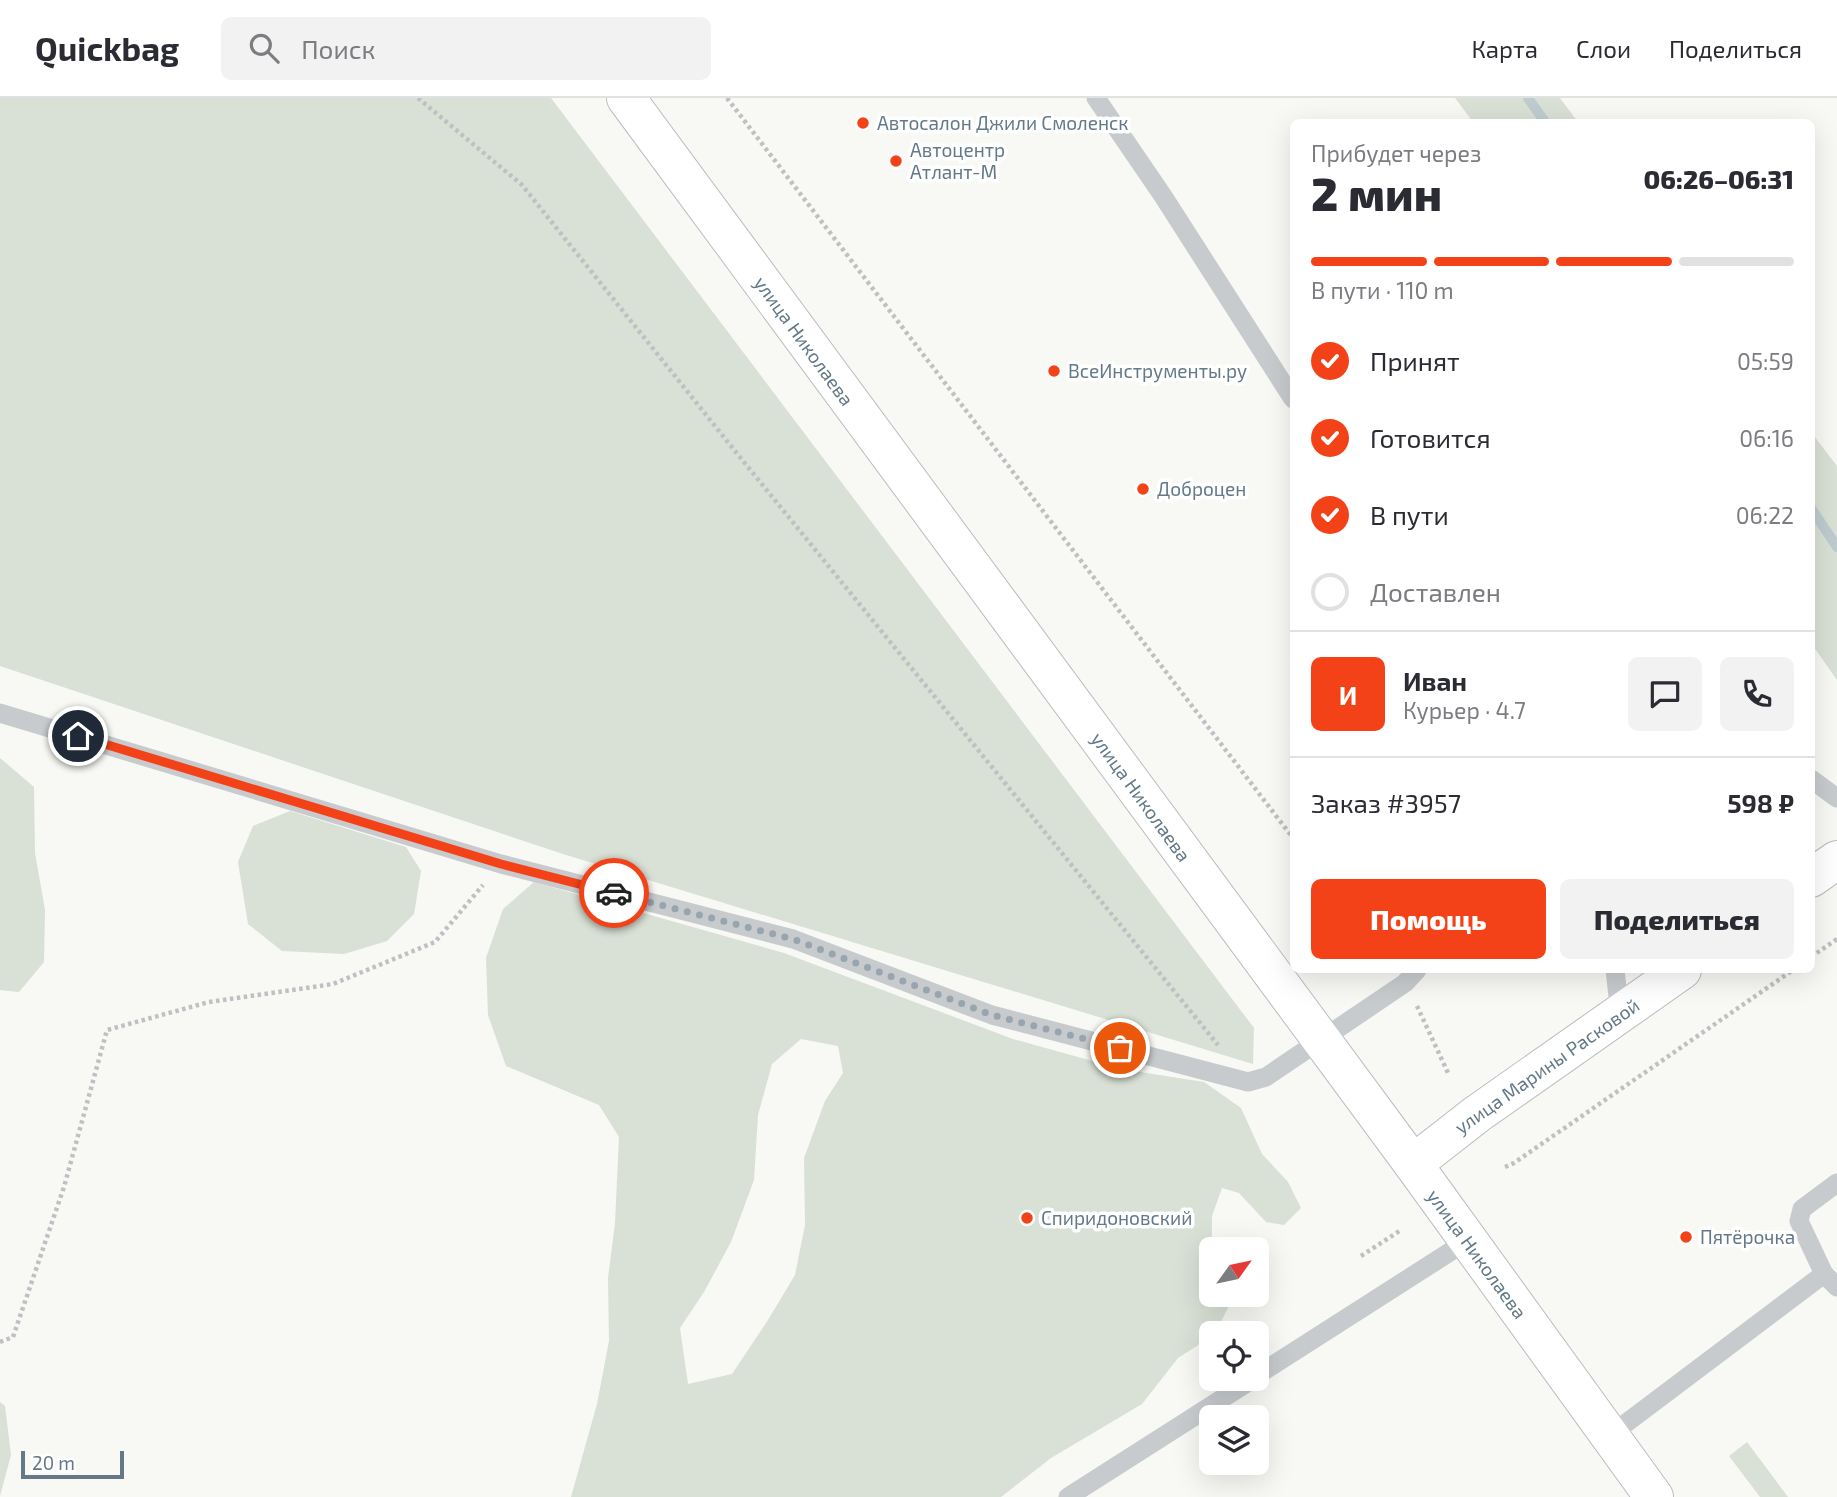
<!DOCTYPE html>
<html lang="ru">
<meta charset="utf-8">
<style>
:root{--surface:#fff;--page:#f2f2f3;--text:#2b2b33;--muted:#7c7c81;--line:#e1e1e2;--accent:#f44218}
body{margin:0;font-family:"Exo 2",sans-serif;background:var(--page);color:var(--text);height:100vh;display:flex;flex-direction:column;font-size:26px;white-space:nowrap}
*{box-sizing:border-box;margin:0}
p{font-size:23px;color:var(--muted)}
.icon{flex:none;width:38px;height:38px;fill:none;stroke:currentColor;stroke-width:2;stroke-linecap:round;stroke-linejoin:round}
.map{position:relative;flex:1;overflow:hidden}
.sheet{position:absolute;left:1290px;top:21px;width:525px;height:854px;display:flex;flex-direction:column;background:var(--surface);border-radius:10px;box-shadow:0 7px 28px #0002}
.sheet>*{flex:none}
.needle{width:46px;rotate:57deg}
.buttons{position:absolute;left:1199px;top:1139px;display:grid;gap:14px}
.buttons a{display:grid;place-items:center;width:70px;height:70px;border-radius:10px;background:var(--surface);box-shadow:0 7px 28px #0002;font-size:35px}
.scale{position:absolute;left:21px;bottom:18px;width:103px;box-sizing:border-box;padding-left:7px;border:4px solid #647988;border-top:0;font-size:19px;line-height:24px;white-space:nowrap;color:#647988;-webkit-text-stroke:5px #fff;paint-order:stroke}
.pin{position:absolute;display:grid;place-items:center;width:60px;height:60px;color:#fff;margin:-30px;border:4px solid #fff;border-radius:50%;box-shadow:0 2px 7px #0007}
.courier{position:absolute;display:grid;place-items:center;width:70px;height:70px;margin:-35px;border:5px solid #f44218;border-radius:50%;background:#fff;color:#222;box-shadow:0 2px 9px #0007}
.summary em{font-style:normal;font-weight:800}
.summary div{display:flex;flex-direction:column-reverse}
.summary{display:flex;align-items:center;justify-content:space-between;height:119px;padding:0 21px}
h1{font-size:46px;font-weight:800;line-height:52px}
.bar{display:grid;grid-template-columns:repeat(4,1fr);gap:10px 7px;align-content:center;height:84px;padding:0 21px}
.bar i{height:9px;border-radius:5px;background:var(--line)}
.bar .on{background:var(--accent)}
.bar p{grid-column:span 4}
.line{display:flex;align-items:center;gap:18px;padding:0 21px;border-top:2px solid var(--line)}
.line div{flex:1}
.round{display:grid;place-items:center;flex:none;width:74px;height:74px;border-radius:10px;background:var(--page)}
ol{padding:0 21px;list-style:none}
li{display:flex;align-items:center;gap:21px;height:77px}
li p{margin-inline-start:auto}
li .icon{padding:7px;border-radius:50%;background:var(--accent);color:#fff;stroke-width:4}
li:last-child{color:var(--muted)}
li i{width:38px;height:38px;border:4px solid var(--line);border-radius:50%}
.button{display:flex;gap:14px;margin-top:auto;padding:14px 21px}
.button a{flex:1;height:80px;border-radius:10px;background:var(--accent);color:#fff;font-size:28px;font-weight:800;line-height:80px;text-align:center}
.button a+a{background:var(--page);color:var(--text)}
header{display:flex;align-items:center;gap:42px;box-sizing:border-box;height:98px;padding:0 35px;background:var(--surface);border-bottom:2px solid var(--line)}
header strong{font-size:33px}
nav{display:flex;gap:38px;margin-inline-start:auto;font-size:24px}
.search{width:490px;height:63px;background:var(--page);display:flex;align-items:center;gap:18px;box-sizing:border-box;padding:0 24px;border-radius:10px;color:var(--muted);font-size:26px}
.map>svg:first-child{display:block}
.green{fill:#d9e0d5;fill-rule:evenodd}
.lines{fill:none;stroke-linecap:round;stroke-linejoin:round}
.stream{stroke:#becbcf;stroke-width:10}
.secondary-casing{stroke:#b7bdc1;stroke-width:40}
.primary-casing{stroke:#babec2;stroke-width:40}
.path{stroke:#bec1c3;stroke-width:4.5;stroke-dasharray:3.5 3.5;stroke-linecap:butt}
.lane{stroke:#c7cbce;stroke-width:19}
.secondary{stroke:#fff;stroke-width:38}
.primary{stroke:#fff;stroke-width:38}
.done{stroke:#98a5ae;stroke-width:7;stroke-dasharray:0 12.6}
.route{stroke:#f44218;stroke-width:9}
.poi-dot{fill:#f44218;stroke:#fff;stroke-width:2.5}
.labels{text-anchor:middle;stroke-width:7;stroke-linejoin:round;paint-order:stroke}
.poi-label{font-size:19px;fill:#647988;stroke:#fff;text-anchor:start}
.street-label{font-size:19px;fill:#647988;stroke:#fff}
</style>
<header>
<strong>Quickbag</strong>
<div class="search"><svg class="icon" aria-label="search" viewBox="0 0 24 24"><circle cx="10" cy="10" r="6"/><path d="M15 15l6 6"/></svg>Поиск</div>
<nav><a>Карта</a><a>Слои</a><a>Поделиться</a></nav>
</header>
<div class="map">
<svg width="1837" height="1399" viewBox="0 0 1837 1399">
<rect width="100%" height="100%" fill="#f8f8f4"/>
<g class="green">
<polygon points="0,0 551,0 1254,930 1253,966 563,756 0,568"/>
<polygon points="1455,0 1560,0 1578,24 1473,24"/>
<polygon points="1811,334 1837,368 1837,582 1811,545"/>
<polygon points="0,660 34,689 35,755 45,812 44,864 19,894 0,892"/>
<polygon points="290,713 406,749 421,773 414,816 387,843 344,856 282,853 248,826 238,764 253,728"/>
<path d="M534 784 784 855 1013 941 1121 971 1204 984 1241 1010 1262 1056 1288 1084 1301 1110 1284 1127 1266 1124 1239 1095 1222 1090 1212 1118 1211 1197H1225L1229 1208 1215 1235 1211 1236V1239L1178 1260 1142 1306 1051 1360 1001 1399H571L597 1306 609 1243 608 1180 615 1125 619 1039 599 1007 506 968 488 917 486 860 503 811ZM801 941 838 948 843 975 825 1003 804 1060 805 1127 795 1177 768 1222 732 1276 688 1286 680 1230 704 1194 731 1144 754 1082 758 1017 772 966Z"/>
<polygon points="0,1304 5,1308 11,1357 0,1398"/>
<polygon points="1747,1344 1788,1399 1760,1399 1729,1358"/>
</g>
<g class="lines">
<g class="stream">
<polyline points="1528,0 1545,24"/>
<polyline points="1811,410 1837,449"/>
</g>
<defs>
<g id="secondary">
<polyline points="1811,780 1837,762"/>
<polyline points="1413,1066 1477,1016 1682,872"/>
</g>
<polyline id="primary" points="626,0 1413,1066 1654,1399"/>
</defs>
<use href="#secondary" class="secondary-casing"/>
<use href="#primary" class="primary-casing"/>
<g class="path">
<polyline points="418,0 522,87 739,358 1218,947"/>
<polyline points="727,0 1293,740"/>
<polyline points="1811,859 1837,841"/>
<polyline points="1417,908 1449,977"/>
<polyline points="1505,1069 1514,1065 1793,872"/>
<polyline points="1361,1158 1401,1132"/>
<polyline points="0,1244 13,1239 64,1089 107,932 209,904 333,886 435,844 483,787"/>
</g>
<g class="lane">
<polyline points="1096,0 1163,98 1293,301"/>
<polyline points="0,615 501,766 793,841 992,917 1248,984 1266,979 1405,885 1417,872"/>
<polyline points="1811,681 1837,700"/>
<polyline points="1615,872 1620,916"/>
<polyline points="1824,1176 1799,1123 1802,1111 1837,1085"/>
<polyline points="1256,1278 1467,1143"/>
<polyline points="1609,1338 1824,1176 1837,1189"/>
<polyline points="1068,1399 1253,1281"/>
</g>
<use href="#secondary" class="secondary"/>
<use href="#primary" class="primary"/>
</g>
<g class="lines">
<polyline class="done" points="614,795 793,841 992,917 1120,950"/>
<polyline class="route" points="78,638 501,766 614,795"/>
</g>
<g class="poi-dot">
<circle cx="863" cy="25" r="7"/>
<circle cx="896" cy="63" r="7"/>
<circle cx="1054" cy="273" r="7"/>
<circle cx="1143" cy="391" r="7"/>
<circle cx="1027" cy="1120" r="7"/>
<circle cx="1686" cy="1139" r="7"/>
</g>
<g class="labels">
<g class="poi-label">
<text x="877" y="32">Автосалон Джили Смоленск</text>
<text x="910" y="59">Автоцентр<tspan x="910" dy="22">Атлант-М</tspan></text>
<text x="1068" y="280">ВсеИнструменты.ру</text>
<text x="1157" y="398">Доброцен</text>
<text x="1041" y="1127">Спиридоновский</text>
<text x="1700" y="1146">Пятёрочка</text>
</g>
<g class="street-label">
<text transform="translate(804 243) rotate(54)" y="7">улица Николаева</text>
<text transform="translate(1141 699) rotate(54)" y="7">улица Николаева</text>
<text transform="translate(1547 968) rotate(-35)" y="7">улица Марины Расковой</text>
<text transform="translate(1477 1156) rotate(54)" y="7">улица Николаева</text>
</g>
</g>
</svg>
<div class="buttons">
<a><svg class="needle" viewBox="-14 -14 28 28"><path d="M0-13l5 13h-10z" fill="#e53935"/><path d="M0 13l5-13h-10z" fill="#7c7c81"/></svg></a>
<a><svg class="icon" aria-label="locate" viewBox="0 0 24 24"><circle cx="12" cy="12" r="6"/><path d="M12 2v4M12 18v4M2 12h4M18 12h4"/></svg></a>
<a><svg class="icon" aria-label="layers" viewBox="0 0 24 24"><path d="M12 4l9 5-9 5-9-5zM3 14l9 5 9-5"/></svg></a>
</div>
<div class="scale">20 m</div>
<div class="pin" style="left:1120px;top:950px;background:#ea580c"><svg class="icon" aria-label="bag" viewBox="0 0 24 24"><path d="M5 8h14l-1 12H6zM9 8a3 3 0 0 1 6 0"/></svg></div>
<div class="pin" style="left:78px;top:638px;background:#1f2937"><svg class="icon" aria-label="home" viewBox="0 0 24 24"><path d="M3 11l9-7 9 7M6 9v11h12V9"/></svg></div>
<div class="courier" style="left:614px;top:795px"><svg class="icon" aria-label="car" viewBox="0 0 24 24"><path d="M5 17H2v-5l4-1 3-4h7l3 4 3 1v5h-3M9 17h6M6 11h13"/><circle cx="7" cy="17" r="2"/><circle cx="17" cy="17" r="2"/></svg></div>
<section class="sheet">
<div class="summary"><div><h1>2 мин</h1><p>Прибудет через</p></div><em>06:26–06:31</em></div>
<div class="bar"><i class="on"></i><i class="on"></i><i class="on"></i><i></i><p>В пути · 110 m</p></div>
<ol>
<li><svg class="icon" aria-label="check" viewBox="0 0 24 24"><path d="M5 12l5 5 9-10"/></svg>Принят<p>05:59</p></li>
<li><svg class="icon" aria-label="check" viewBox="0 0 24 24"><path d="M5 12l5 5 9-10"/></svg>Готовится<p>06:16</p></li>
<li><svg class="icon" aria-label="check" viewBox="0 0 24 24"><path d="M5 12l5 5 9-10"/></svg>В пути<p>06:22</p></li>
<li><i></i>Доставлен</li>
</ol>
<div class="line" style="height:126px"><b class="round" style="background:var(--accent);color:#fff">И</b><div><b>Иван</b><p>Курьер · 4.7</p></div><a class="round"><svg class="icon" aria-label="chat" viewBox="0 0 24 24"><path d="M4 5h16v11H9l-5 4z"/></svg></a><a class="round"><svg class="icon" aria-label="phone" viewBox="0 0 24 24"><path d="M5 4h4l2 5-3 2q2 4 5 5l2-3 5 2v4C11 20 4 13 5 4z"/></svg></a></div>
<div class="line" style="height:91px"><div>Заказ #3957</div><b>598 ₽</b></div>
<div class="button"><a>Помощь</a><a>Поделиться</a></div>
</section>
</div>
